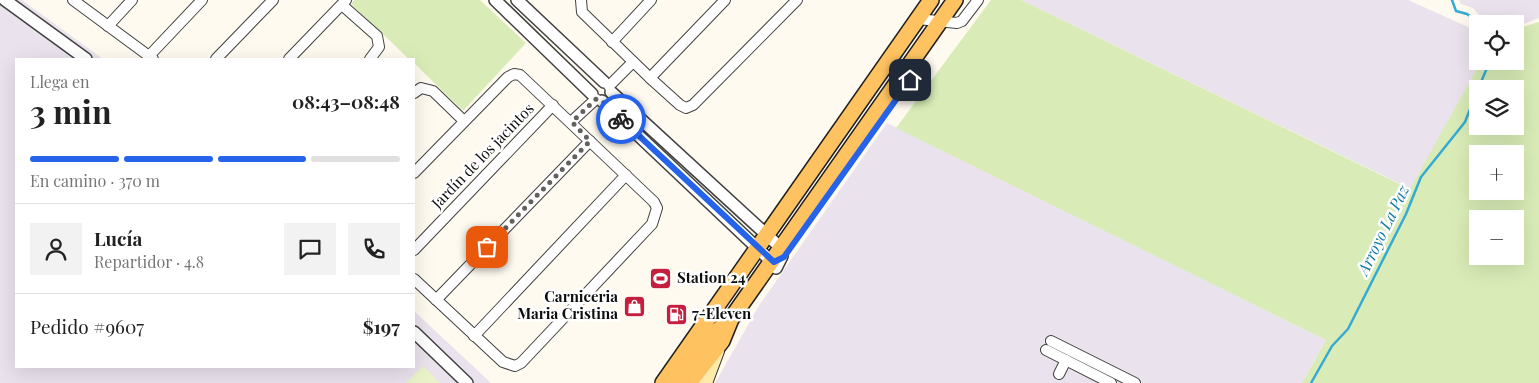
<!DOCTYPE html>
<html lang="es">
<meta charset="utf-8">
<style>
:root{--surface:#fff;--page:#f2f2f2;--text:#222;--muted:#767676;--line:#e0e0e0;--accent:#2563eb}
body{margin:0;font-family:"Playfair Display",serif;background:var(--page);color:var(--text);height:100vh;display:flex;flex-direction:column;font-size:19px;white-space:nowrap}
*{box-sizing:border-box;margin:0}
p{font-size:16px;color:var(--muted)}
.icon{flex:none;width:28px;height:28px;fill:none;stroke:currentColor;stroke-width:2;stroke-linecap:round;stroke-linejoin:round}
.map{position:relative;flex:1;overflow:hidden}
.details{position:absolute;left:15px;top:58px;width:400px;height:310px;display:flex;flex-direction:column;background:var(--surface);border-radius:0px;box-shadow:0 5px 20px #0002}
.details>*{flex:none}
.tools{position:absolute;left:1469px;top:15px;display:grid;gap:10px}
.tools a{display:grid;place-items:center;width:55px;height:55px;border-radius:0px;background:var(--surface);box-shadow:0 5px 20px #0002;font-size:25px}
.pin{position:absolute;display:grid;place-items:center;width:42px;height:42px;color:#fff;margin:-21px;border-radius:10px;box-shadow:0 2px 8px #0006}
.courier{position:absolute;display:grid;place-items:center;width:50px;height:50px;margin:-25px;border:4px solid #2563eb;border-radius:50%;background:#fff;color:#222;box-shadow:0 1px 6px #0007}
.overview em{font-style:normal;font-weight:700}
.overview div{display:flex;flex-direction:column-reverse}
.overview{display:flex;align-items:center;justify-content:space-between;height:85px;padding:0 15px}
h1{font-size:32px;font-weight:700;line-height:38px}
.bar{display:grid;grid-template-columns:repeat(4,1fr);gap:8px 5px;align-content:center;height:60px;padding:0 15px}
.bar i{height:6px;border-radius:4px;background:var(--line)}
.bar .current{background:var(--accent)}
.bar p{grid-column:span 4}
.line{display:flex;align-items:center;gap:12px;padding:0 15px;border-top:1px solid var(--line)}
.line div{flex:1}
.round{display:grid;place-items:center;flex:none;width:52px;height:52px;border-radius:0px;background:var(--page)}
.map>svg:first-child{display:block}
.industrial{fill:#eae2ed}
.green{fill:#d9ecb7;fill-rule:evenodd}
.pitch{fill:#eaf2c9}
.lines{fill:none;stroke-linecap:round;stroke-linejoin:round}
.stream{stroke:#35aad3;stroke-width:2.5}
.minor-casing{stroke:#414141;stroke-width:12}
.tertiary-casing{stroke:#414141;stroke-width:14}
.secondary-casing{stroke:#303030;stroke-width:16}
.primary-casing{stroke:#1f1f1f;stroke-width:18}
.minor{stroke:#fff;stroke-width:10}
.tertiary{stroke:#fff;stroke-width:11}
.secondary{stroke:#ffeaaa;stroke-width:14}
.primary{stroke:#fec260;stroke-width:15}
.done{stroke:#62615d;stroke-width:5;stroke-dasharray:0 9}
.route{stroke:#2563eb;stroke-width:6}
.labels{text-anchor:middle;stroke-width:5;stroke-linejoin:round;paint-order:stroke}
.street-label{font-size:15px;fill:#0e0e0e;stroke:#fff}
.poi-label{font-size:15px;font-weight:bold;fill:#0e0e0e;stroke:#fff;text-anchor:start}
.water-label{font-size:16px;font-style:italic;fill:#1179a6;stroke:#fff}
</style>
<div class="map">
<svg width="1539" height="383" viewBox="0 0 1539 383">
<rect width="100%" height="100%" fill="#fffaef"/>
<g class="industrial">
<polygon points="0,0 22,0 103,59 16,59 16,366 414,366 414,311 491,383 0,383"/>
<polygon points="1021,0 1408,0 1477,31 1478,61 1481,61 1411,189"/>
<polygon points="1459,0 1539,0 1539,18 1515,27 1515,24 1487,24 1473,8 1461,4"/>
<polygon points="887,123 1326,340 1302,383 715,383 760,304"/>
</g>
<g class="green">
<polygon points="355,0 480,0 526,43 463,111 414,63 414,59 409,59 351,4"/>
<path d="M991 0H1021L1410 189 1481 61H1515V29L1539 22V383H1302L1326 340 896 128ZM1478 89H1515V126H1478ZM1478 154H1515V191H1478ZM1478 219H1515V256H1478Z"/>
</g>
<polygon class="pitch" points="423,366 440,383 406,383"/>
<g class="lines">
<g class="stream">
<polyline points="1452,0 1456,11 1467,14 1482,24"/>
<polyline points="1478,89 1490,61"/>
<polyline points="1311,383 1332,346 1348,329 1406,214 1421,177 1465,122 1478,89"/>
</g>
<defs>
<g id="minor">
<polyline points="73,0 153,59"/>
<polyline points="581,0 582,12 650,78 680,105 686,108 693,105 797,0"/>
<polyline points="342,5 377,36 379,47 370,59"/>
<polyline points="918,19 957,23 962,21 978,0"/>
<polyline points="108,26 132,0"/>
<polyline points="612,42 651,0"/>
<polyline points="149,56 202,0"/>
<polyline points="216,59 273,0"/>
<polyline points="289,59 346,0"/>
<polyline points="650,78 725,0"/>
<polyline points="609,86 633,62"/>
<polyline points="414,93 421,88 433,91 464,121"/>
<polyline points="571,122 596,99"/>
<polyline points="414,173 508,77 514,74 520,75 654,202 657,208 652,224 521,363 515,366 503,362 414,279"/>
<polyline points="414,250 553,105"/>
<polyline points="436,300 590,141"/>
<polyline points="474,336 626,175"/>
<polyline points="1051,341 1135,383"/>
<polyline points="1046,350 1111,383"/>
<polyline points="1059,374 1066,360"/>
</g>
<g id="tertiary">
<polyline points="5,0 86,59"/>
<polyline points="495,0 592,94"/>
<polyline points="517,0 604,82"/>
<polyline points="611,92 781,248 782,256 776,268"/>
<polyline points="602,101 771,261 779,261"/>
<polyline points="414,332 467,383"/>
</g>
<polyline id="secondary" points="705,383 717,351"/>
<g id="primary">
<polyline points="663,383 931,0"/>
<polyline points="678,383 714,333 729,321"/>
<polyline points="689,383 722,341 731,319 955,0"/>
</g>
</defs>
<use href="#minor" class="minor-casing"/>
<use href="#tertiary" class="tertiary-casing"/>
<use href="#secondary" class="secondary-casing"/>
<use href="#primary" class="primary-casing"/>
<use href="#minor" class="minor"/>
<use href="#tertiary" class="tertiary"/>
<use href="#secondary" class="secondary"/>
<use href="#primary" class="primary"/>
</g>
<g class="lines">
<polyline class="done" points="487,247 590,141 572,122 596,99 602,101 621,119"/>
<polyline class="route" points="621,119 774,262 784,257 910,80"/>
</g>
<defs>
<symbol id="stadium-square" viewBox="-11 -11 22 22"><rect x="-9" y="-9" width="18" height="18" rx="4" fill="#c51f3e" stroke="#fff"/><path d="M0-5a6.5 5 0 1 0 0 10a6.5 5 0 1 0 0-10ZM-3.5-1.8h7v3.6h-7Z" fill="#fff"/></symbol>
<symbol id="shop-square" viewBox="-11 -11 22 22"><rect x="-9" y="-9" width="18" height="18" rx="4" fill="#c51f3e" stroke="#fff"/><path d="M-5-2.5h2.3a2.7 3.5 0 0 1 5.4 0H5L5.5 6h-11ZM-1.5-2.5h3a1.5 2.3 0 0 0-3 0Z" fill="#fff"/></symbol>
<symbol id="fuel-square" viewBox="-11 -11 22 22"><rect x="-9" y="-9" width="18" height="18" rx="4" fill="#c51f3e" stroke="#fff"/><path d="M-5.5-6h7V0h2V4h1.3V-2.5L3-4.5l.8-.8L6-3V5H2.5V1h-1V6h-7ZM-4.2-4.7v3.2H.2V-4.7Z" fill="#fff"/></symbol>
</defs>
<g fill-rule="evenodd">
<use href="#stadium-square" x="648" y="266" width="25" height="25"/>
<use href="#shop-square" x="622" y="294" width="25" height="25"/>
<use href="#fuel-square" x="664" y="302" width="25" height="25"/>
</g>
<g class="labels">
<g class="street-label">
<text transform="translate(483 156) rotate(-46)" y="5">Jardín de los jacintos</text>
</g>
<g class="poi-label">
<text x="677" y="283">Station 24</text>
<text x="618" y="302" text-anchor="end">Carniceria<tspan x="618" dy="17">Maria Cristina</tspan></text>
<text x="692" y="319">7-Eleven</text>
</g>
<g class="water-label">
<text transform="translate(1383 230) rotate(-64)" y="6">Arroyo La Paz</text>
</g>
</g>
</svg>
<div class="tools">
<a><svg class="icon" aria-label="locate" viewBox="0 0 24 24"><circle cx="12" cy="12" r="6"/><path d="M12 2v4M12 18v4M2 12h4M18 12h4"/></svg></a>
<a><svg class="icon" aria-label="layers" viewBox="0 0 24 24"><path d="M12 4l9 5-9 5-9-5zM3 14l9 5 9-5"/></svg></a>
<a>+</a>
<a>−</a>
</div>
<div class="pin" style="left:487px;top:247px;background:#ea580c"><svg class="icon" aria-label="bag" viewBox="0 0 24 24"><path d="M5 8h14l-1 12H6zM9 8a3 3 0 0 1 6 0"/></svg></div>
<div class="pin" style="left:910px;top:80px;background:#1f2937"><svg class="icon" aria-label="home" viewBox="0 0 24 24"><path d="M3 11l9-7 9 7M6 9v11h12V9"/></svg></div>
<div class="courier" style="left:621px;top:119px"><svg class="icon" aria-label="bike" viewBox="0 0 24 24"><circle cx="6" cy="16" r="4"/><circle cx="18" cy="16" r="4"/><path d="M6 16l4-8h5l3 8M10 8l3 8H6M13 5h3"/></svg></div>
<section class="details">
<div class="overview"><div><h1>3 min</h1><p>Llega en</p></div><em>08:43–08:48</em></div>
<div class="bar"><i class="current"></i><i class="current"></i><i class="current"></i><i></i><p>En camino · 370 m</p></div>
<div class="line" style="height:90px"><a class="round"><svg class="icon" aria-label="person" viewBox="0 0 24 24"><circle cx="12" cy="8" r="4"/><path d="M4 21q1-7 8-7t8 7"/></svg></a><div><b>Lucía</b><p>Repartidor · 4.8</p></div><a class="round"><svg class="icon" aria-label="chat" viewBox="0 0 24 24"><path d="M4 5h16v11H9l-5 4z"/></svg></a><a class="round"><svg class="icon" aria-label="phone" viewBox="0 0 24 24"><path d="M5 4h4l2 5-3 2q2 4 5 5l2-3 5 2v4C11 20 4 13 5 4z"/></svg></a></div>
<div class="line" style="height:65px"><div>Pedido #9607</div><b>$197</b></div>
</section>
</div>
